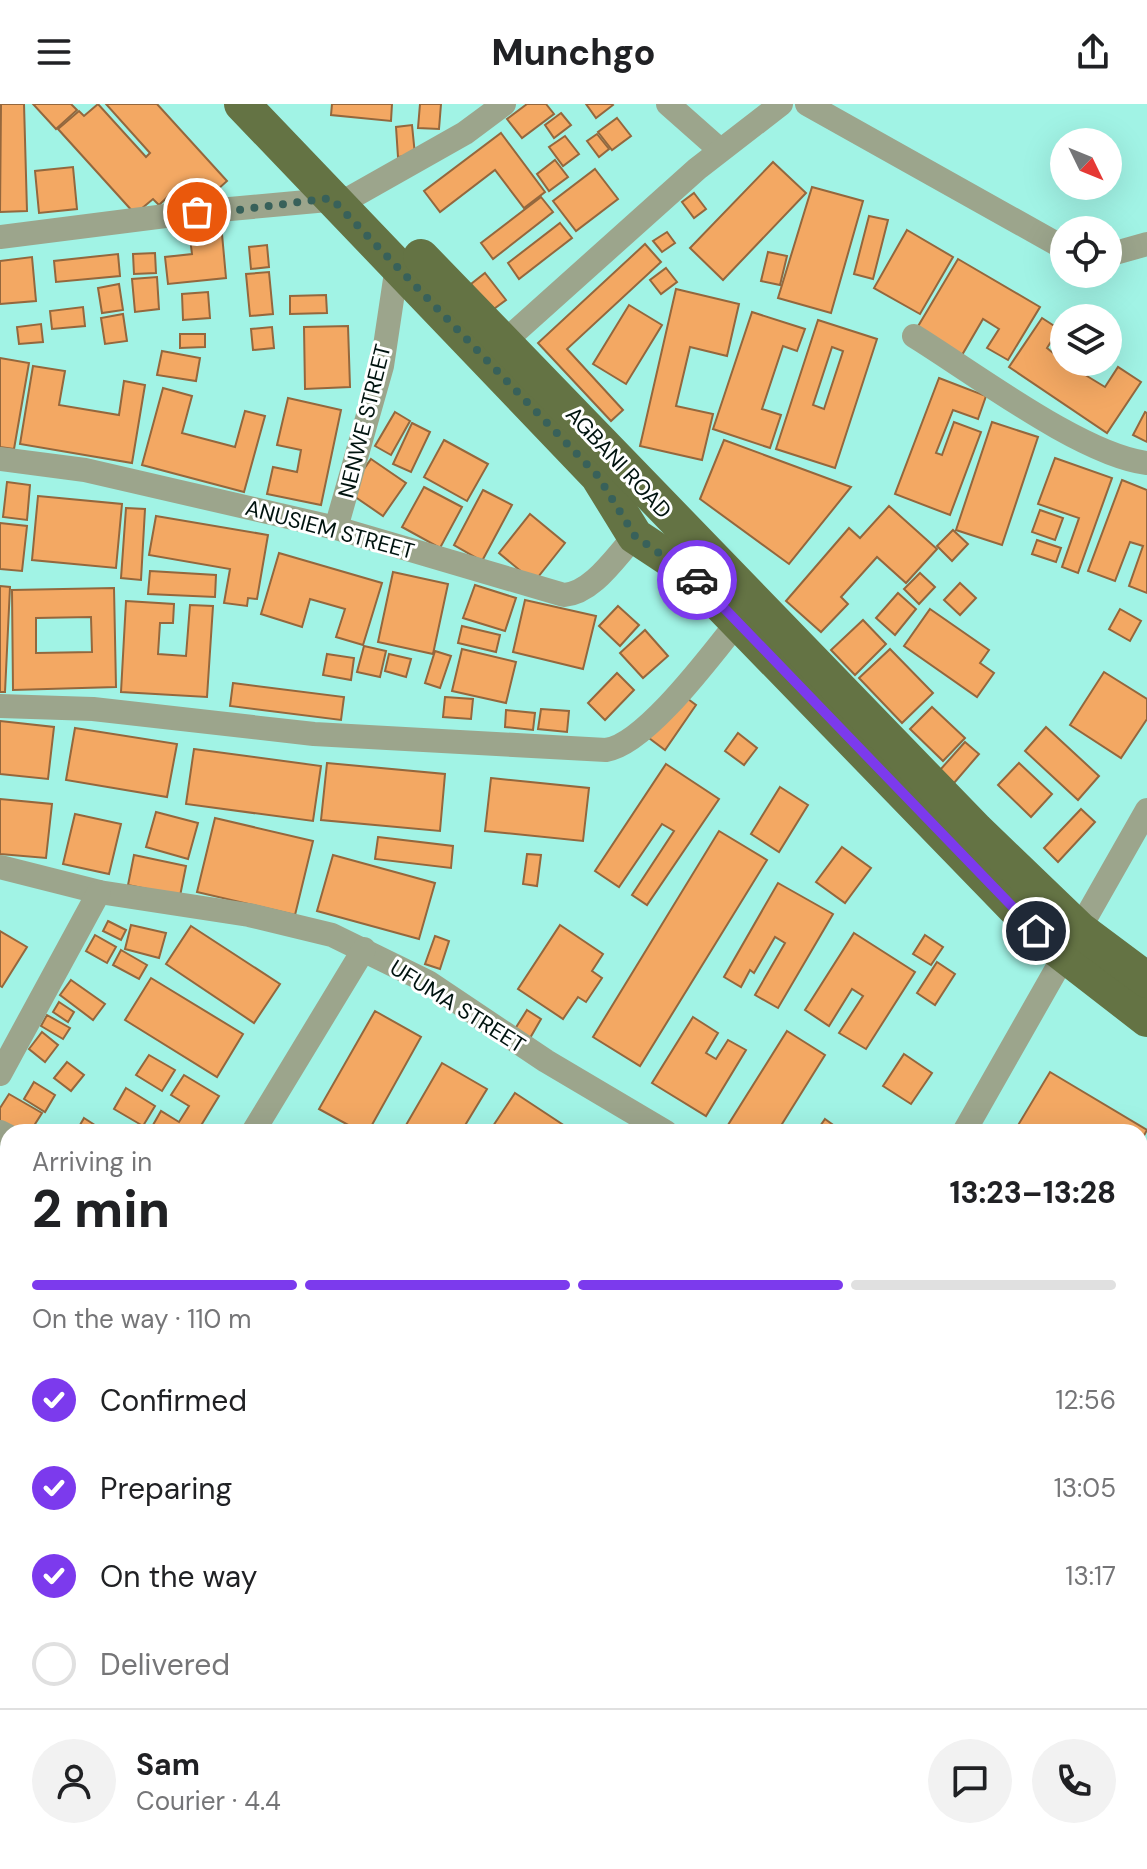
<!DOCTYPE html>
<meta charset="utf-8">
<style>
:root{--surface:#fff;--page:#f2f2f2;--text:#202124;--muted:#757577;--line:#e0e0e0;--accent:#7c3aed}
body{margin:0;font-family:"DM Sans",sans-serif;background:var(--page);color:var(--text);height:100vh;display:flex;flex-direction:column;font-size:30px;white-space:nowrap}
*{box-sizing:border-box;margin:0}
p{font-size:26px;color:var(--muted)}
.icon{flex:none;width:44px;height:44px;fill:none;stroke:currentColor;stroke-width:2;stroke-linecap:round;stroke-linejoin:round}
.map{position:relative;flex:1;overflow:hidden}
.side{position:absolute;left:0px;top:1020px;width:1148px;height:746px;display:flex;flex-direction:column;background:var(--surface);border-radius:24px 24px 0 0;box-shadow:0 8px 32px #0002}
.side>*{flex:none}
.needle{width:52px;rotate:133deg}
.controls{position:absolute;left:1050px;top:24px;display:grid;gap:16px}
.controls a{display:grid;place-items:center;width:72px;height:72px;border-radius:50%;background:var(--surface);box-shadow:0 8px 32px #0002;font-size:40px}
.pin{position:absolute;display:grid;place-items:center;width:68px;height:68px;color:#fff;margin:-34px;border:4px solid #fff;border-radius:50%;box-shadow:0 2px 8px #0007}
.courier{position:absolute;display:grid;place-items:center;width:80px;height:80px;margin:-40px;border:6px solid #7c3aed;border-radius:50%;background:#fff;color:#222;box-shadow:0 2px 10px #0007}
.headline em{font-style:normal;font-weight:800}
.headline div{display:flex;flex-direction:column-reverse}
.headline{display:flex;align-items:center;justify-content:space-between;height:136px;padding:0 32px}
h1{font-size:52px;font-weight:800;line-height:60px}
.bar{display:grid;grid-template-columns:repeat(4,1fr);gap:12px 8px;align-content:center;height:96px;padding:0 32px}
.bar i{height:10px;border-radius:6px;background:var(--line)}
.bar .on{background:var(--accent)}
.bar p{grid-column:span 4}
.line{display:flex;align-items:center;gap:20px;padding:0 32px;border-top:2px solid var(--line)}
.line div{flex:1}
.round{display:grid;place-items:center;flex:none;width:84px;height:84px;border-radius:42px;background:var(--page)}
ol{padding:0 32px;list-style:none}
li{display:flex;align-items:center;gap:24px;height:88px}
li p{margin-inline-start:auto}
li .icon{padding:8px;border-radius:50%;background:var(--accent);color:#fff;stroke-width:4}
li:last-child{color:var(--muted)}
li i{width:44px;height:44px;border:4px solid var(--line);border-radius:50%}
header{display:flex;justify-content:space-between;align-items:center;height:104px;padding:0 32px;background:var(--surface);font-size:36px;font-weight:800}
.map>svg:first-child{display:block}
.building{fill:#f3a863;stroke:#94673d;stroke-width:2;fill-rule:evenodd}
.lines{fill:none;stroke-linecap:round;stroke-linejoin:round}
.minor{stroke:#9ca58c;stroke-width:24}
.primary{stroke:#647344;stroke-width:36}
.done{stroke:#38615a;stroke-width:8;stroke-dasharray:0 14.4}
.route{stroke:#7c3aed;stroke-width:10}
.labels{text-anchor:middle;stroke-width:6;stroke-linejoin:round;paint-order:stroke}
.street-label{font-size:22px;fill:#00130f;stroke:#fff}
</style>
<header><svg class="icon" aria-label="menu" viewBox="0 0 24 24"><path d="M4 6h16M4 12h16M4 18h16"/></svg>Munchgo<svg class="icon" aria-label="share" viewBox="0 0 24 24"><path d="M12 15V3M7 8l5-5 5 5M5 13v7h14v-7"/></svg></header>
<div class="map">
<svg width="1147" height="1765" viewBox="0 0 1147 1765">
<rect width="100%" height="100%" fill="#a1f3e5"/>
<g class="building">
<polygon points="1,0 24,0 27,107 0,108"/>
<polygon points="33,0 71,0 77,6 56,25"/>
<polygon points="98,0 146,53 150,49 106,0 157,0 227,77 196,105 177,84 159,101 153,95 135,110 58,25 79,7 84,12"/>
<polygon points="332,0 392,0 391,17 331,11"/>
<polygon points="420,0 441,0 439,25 418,24"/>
<polygon points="527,0 546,0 554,10 522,34 507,15"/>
<polygon points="586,0 612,0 613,1 596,14"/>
<polygon points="561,9 571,21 554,34 545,21"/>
<polygon points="617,14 631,32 612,46 598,28"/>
<polygon points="412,21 415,51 398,53 396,23"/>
<polygon points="501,29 545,88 524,104 495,66 440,108 424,87"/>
<polygon points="597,30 609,45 599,53 587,37"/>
<polygon points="565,32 579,50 563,62 549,43"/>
<polygon points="555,56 568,73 549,87 537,70"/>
<polygon points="773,58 806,89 723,176 690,144"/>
<polygon points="73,63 77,105 39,109 35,67"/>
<polygon points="595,65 618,95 576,127 553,97"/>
<polygon points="812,83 863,97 831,209 778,194"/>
<polygon points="694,89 706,105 694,114 682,98"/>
<polygon points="541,93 553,108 493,155 481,139"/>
<polygon points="869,112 888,116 873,175 854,170"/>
<polygon points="560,119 572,134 519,175 508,159"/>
<polygon points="907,126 953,153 920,210 874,184"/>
<polygon points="667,128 675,139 662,148 653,137"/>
<polygon points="222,130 226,174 168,180 165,153 192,150 190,134"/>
<polygon points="645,140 661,158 567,245 623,306 611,317 538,239"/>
<polygon points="267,141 269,163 251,165 249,143"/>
<polygon points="768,148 787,152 780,181 761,177"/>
<polygon points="155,149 156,169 134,170 133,150"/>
<polygon points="118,150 120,172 56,178 54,157"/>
<polygon points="32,153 36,197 0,200 0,157"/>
<polygon points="958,155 1040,203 1008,256 987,244 999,225 983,215 962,251 917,224"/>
<polygon points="666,164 677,178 661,190 650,176"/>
<polygon points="269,168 273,210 250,212 246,170"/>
<polygon points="485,169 506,196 491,207 471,180"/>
<polygon points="157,173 159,205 135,208 132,175"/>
<polygon points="119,180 123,206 102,209 98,184"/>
<polygon points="676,185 739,200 727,252 690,243 676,302 713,310 702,356 640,342"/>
<polygon points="208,188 210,214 183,216 182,190"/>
<polygon points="326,191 327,209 290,210 290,192"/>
<polygon points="629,201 662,221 626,280 593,260"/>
<polygon points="83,203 85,222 52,225 50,207"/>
<polygon points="752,208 805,225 797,247 783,242 762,305 781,311 770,344 713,325"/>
<polygon points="123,210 127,237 105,240 101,214"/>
<polygon points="1042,214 1059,225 1047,244 1064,258 1105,283 1118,263 1141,278 1107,329 1009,263"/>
<path d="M818 216 877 235 835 364 776 345ZM832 243 843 247 824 305 813 301Z"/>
<polygon points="41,220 43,238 19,240 17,223"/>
<polygon points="348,222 350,283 305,285 304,223"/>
<polygon points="272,223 274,244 253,246 251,225"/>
<polygon points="180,230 205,230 205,243 180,244"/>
<polygon points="162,247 200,254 196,277 157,271"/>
<polygon points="0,254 29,259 14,345 0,343"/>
<polygon points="33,262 65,267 59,301 119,311 124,277 145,281 132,359 20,340"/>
<polygon points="939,274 986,292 978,315 953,306 936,349 942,351 954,318 981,328 950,411 895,390"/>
<polygon points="163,284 192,292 182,329 235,343 245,307 265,312 244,388 142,361"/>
<polygon points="288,294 341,306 321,401 267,390 273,363 297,368 301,346 277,341"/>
<polygon points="395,308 410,317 391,351 375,342"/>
<polygon points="1145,308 1147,309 1147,338 1133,331"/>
<polygon points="992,318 1038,333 1002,441 956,426"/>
<polygon points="412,319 430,328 411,368 393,360"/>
<polygon points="444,336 488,360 467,397 424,373"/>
<polygon points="724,336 851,383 789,460 700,395"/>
<polygon points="1055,354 1112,374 1078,469 1062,463 1079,414 1038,400"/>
<polygon points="371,355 406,379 383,412 348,388"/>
<polygon points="1122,376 1147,386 1147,489 1129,482 1143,442 1130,438 1115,477 1088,467"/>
<polygon points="7,378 30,381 27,416 3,413"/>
<polygon points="424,383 462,403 440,444 402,423"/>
<polygon points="483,386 512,401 482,457 454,441"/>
<polygon points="38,392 122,400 116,464 32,456"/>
<polygon points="889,402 937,445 906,479 877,453 841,493 848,500 821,528 786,497 849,424 860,434"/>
<polygon points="126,404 145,405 141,476 121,474"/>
<polygon points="1040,406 1063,414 1055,436 1032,428"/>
<polygon points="530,410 565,439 534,478 499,449"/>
<polygon points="156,412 268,431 257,495 248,494 247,502 224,499 230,465 149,451"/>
<polygon points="0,419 27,422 22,467 0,465"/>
<polygon points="953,426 968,440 952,457 937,442"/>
<polygon points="1037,436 1061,444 1056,458 1032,450"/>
<polygon points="279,449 382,479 363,541 336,533 345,505 310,495 302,523 261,510"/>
<polygon points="150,467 216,471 215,493 148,490"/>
<polygon points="393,468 448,480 433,550 378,538"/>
<polygon points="920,469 935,483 919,500 904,485"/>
<polygon points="960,479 976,494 960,511 944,496"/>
<polygon points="475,481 516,494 505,527 463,514"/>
<polygon points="0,482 10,483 5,588 0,588"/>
<path d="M114 484 116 583 13 586 12 486ZM91 513 92 548 36 549V514Z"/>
<polygon points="898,489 916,505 895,531 876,514"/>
<polygon points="525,496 596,512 583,565 513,548"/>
<polygon points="126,497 174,500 173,519 160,519 158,550 186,552 190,501 213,502 207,593 121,588"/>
<polygon points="618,502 639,521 620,542 599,522"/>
<polygon points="930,505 989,546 980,559 994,569 977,593 904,542"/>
<polygon points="1120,505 1141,517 1130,537 1109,525"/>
<polygon points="863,516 886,540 855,571 831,546"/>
<polygon points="462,522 500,531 496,548 458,539"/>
<polygon points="645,526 668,552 643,574 620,549"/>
<polygon points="364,542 386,547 380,573 357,568"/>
<polygon points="462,545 516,558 506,599 452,587"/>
<polygon points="890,545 933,589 902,619 859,574"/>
<polygon points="435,547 451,552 440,584 425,579"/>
<polygon points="327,550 354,554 351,576 323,571"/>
<polygon points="389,550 411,555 406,573 385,567"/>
<polygon points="1104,568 1147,595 1147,615 1121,654 1070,621"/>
<polygon points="617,569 634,586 605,616 588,599"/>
<polygon points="233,579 344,593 341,616 230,602"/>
<polygon points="680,589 696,601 665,646 649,634"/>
<polygon points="445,593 473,595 471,615 443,613"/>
<polygon points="932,603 965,634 943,657 910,625"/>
<polygon points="541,605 569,607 567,628 538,625"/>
<polygon points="506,606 535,609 533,626 505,623"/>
<polygon points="0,617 54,623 48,675 0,670"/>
<polygon points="1046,623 1099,672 1078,696 1025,647"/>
<polygon points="75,624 177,640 167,693 66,676"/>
<polygon points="738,629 757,644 744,661 725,647"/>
<polygon points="965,638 979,650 954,679 940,666"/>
<polygon points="194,645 321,662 313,717 186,700"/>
<polygon points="327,659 445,670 440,727 321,716"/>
<polygon points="1019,659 1052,690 1031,713 998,681"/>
<polygon points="666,660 719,695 647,801 632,791 674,727 662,720 619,783 595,767"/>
<polygon points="491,674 589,684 583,737 485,727"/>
<polygon points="780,683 808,701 779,748 751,730"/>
<polygon points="0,695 52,700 46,754 0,750"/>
<polygon points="1081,705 1095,718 1058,758 1044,744"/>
<polygon points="156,708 198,719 188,755 146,743"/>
<polygon points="75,710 121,720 109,770 63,760"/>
<polygon points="215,714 313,737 295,811 197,788"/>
<polygon points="719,727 767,756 640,962 593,933"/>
<polygon points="378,733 453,742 451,764 375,755"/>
<polygon points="842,743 871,764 845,799 816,778"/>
<polygon points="527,750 541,751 537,782 523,780"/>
<polygon points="134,751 186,762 180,792 128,781"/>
<polygon points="333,751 435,779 419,835 317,807"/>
<polygon points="778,779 833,810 778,904 755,891 785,839 775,833 754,869 750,866 741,883 724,873"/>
<polygon points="108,817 126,826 121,836 103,827"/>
<polygon points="131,821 166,829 159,854 125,845"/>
<polygon points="560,821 603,850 592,867 602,874 586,898 578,893 563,915 518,885"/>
<polygon points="191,822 280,880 254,919 166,860"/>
<polygon points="0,827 27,843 2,883 0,882"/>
<polygon points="854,829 915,868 866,945 839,929 863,892 852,885 829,922 805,906"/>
<polygon points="95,831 116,843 107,859 86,847"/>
<polygon points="925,831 943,843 931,861 913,850"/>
<polygon points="435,832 449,837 440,865 425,860"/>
<polygon points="121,846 147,861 139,875 113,861"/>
<polygon points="937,858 955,870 935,901 917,889"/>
<polygon points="151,874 243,930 217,973 125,916"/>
<polygon points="71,876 105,900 93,916 60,891"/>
<polygon points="59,898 74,908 68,918 53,908"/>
<polygon points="527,906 541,915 530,934 515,925"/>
<polygon points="375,907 421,933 368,1028 361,1028 319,1005"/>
<polygon points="47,911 70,924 63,935 41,922"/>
<polygon points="693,913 718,929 706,949 716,955 728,936 746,946 706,1012 652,979"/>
<polygon points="787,927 825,951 777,1028 740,1028 728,1021"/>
<polygon points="42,928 58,941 45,958 29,945"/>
<polygon points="904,950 932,969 911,1000 883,982"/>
<polygon points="149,951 175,966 162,987 136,971"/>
<polygon points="67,958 84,971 71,987 54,974"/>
<polygon points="442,959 487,985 461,1028 402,1028"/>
<polygon points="1050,968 1147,1026 1140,1039 1140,1028 1014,1028"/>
<polygon points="184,971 219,992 197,1028 149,1028 161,1007 179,1018 189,1002 171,991"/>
<polygon points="34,978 55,991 45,1008 24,995"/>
<polygon points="126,984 155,1002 143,1022 114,1005"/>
<polygon points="515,989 565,1022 561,1028 489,1028"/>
<polygon points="9,990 42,1009 30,1028 19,1028 0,1017 0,1004"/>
<polygon points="84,1014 101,1025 99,1028 76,1028"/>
<polygon points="825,1015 843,1028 816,1028"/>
<polygon points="1145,1055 1147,1180 1140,1191 1140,1063"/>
<polygon points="0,1063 8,1068 8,1094 0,1089"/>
<polygon points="8,1171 8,1215 0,1210 0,1183"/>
<polygon points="5,1249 8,1251 8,1325 0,1337 0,1256"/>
<polygon points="6,1480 8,1481 8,1587 0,1583 0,1491"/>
<polygon points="1140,1510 1147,1515 1147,1633 1140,1644"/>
<polygon points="1147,1648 1147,1726 1140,1722 1140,1659"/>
<polygon points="8,1660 8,1751 5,1757 0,1754 0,1673"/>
<polygon points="24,1758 109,1758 104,1765 21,1765"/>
<polygon points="136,1758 193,1758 189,1765 132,1765"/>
<polygon points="316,1758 393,1758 389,1765 312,1765"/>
<polygon points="1005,1758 1069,1758 1064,1765 1017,1765"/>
</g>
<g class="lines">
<g class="minor">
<polyline points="668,0 720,46"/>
<polyline points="807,0 1064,144"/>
<polyline points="0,133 197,108 350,94 465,29 504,0"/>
<polyline points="1108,151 1147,140"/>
<path d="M914 232C974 269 1082 351 1147 359"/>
<polyline points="505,237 697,65 781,0"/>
<path d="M0 355 85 366 336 424 564 491C593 489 616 452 635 432"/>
<polyline points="336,424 382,262 397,162"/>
<path d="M0 602 93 605 314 630 606 646C645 641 712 550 737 519"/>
<polyline points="0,763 99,788 249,811 332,831 428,878 546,957 666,1028"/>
<polyline points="0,970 99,788"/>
<polyline points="0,1028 8,1032"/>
<polyline points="253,1028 364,845"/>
<polyline points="964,1028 1147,706"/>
<polyline points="1140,1312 1147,1316"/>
<polyline points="0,1401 8,1406"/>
<polyline points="0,1443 8,1430"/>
<polyline points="590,1758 601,1765"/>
</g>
<g class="primary">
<polyline points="242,0 598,372 635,432 688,467 1049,839 1147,915"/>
<polyline points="421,153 976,726 1080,826 1147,876"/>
</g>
</g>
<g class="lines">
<polyline class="done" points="197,108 230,107 331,94 598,372 635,432 697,476"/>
<polyline class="route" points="697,476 1036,827"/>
</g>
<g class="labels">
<g class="street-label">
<text transform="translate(364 317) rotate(-76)" y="8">NENWE STREET</text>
<text transform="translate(619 358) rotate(47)" y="8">AGBANI ROAD</text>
<text transform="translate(330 425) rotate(15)" y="8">ANUSIEM STREET</text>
<text transform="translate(458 902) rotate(32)" y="8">UFUMA STREET</text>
</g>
</g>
</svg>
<div class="controls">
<a><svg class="needle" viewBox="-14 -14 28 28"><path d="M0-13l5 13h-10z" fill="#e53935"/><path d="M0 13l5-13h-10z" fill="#757577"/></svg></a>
<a><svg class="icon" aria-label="locate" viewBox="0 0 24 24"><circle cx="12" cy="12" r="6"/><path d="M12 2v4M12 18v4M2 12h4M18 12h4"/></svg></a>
<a><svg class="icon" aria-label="layers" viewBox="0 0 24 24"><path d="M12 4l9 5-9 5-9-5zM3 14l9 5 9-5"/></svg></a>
</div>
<div class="pin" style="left:197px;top:108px;background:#ea580c"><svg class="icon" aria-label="bag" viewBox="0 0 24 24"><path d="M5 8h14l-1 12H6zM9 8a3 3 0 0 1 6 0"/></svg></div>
<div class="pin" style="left:1036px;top:827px;background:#1f2937"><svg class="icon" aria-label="home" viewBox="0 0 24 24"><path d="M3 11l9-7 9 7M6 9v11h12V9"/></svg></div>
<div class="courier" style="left:697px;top:476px"><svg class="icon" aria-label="car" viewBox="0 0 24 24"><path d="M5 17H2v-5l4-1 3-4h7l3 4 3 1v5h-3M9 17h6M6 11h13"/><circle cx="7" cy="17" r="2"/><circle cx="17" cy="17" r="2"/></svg></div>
<section class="side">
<div class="headline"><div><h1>2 min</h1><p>Arriving in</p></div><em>13:23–13:28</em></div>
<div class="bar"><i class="on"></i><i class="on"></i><i class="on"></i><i></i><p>On the way · 110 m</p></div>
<ol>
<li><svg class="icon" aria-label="check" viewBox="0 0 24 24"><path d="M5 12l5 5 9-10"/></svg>Confirmed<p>12:56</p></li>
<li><svg class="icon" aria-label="check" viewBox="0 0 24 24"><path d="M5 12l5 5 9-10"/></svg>Preparing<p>13:05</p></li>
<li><svg class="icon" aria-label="check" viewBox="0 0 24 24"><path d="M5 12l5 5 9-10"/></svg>On the way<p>13:17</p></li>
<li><i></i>Delivered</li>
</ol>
<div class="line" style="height:144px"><a class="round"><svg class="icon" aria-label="person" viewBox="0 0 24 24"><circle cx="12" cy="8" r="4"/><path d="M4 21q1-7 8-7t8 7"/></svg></a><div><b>Sam</b><p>Courier · 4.4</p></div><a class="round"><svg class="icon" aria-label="chat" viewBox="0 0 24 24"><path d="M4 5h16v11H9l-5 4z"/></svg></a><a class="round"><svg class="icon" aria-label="phone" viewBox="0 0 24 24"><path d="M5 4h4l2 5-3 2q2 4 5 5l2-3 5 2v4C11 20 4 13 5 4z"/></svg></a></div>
</section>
</div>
